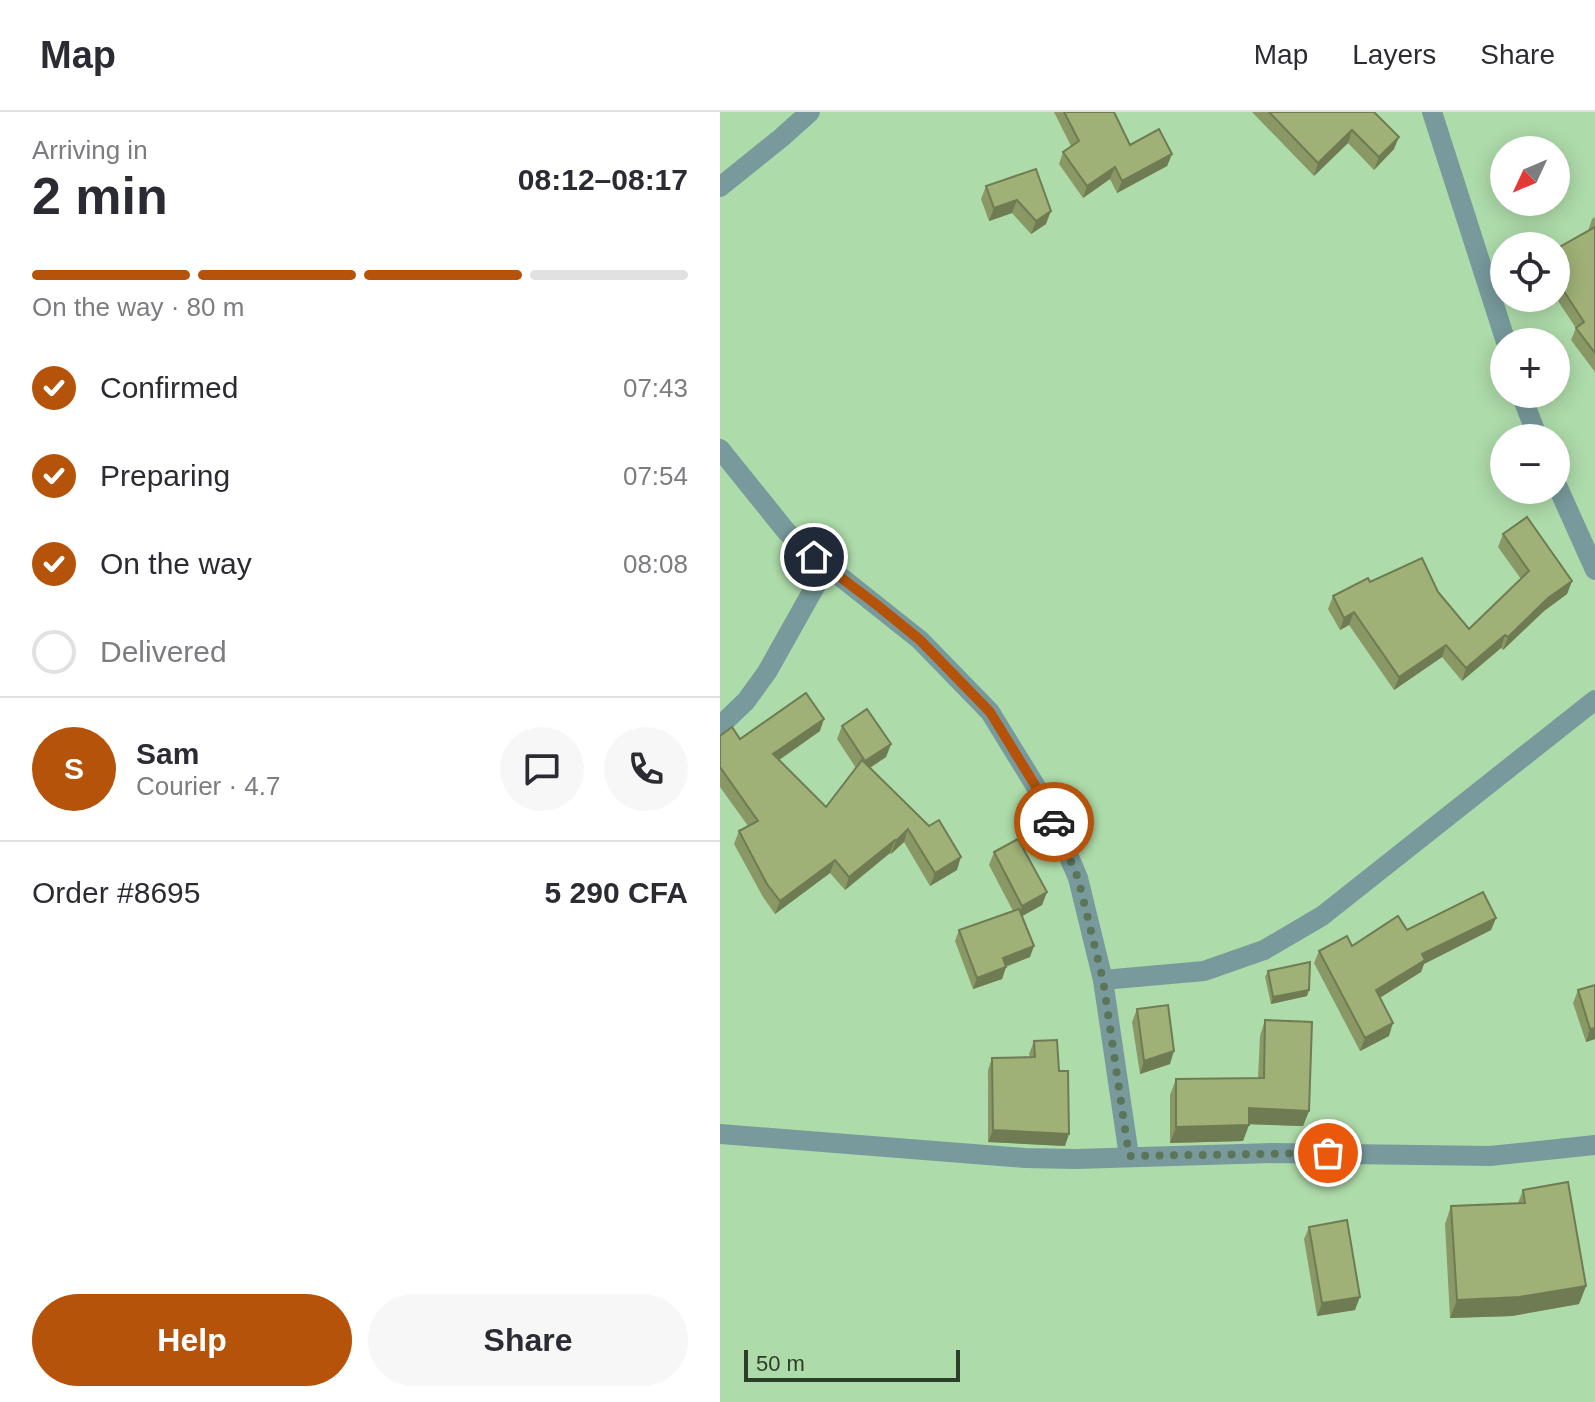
<!DOCTYPE html>
<meta charset="utf-8">
<style>
:root{--surface:#fff;--page:#f7f7f7;--text:#2b2b33;--muted:#7c7c81;--line:#e1e1e2;--accent:#b45309}
body{margin:0;font-family:Helvetica,sans-serif;background:var(--page);color:var(--text);height:100vh;display:flex;flex-direction:column;font-size:30px;white-space:nowrap}
*{box-sizing:border-box;margin:0}
p{font-size:26px;color:var(--muted)}
.icon{flex:none;width:44px;height:44px;fill:none;stroke:currentColor;stroke-width:2;stroke-linecap:round;stroke-linejoin:round}
.map{position:relative;flex:1;overflow:hidden}
.side{display:flex;flex-direction:column;background:var(--surface);width:720px}
.side>*{flex:none}
.needle{width:52px;rotate:226deg}
.controls{position:absolute;left:770px;top:24px;display:grid;gap:16px}
.controls a{display:grid;place-items:center;width:80px;height:80px;border-radius:50%;background:var(--surface);box-shadow:0 4px 20px #0003;font-size:40px}
.scale{position:absolute;left:24px;bottom:20px;width:216px;box-sizing:border-box;padding-left:8px;border:4px solid #2c3e2a;border-top:0;font-size:22px;line-height:28px;white-space:nowrap;color:#2c3e2a;-webkit-text-stroke:6px #aedbaa;paint-order:stroke}
.pin{position:absolute;display:grid;place-items:center;width:68px;height:68px;color:#fff;margin:-34px;border:4px solid #fff;border-radius:50%;box-shadow:0 2px 8px #0007}
.courier{position:absolute;display:grid;place-items:center;width:80px;height:80px;margin:-40px;border:6px solid #b45309;border-radius:50%;background:#fff;color:#222;box-shadow:0 2px 10px #0007}
.headline em{font-style:normal;font-weight:700}
.headline div{display:flex;flex-direction:column-reverse}
.headline{display:flex;align-items:center;justify-content:space-between;height:136px;padding:0 32px}
h1{font-size:52px;font-weight:700;line-height:60px}
.bar{display:grid;grid-template-columns:repeat(4,1fr);gap:12px 8px;align-content:center;height:96px;padding:0 32px}
.bar i{height:10px;border-radius:6px;background:var(--line)}
.bar .selected{background:var(--accent)}
.bar p{grid-column:span 4}
.line{display:flex;align-items:center;gap:20px;padding:0 32px;border-top:2px solid var(--line)}
.line div{flex:1}
.round{display:grid;place-items:center;flex:none;width:84px;height:84px;border-radius:42px;background:var(--page)}
ol{padding:0 32px;list-style:none}
li{display:flex;align-items:center;gap:24px;height:88px}
li p{margin-inline-start:auto}
li .icon{padding:8px;border-radius:50%;background:var(--accent);color:#fff;stroke-width:4}
li:last-child{color:var(--muted)}
li i{width:44px;height:44px;border:4px solid var(--line);border-radius:50%}
.primary-button{display:flex;gap:16px;margin-top:auto;padding:16px 32px}
.primary-button a{flex:1;height:92px;border-radius:48px;background:var(--accent);color:#fff;font-size:32px;font-weight:700;line-height:92px;text-align:center}
.primary-button a+a{background:var(--page);color:var(--text)}
header{display:flex;align-items:center;gap:48px;box-sizing:border-box;height:112px;padding:0 40px;background:var(--surface);border-bottom:2px solid var(--line)}
header strong{font-size:38px}
nav{display:flex;gap:44px;margin-inline-start:auto;font-size:28px}
main{display:flex;flex:1;min-height:0}
.map>svg:first-child{display:block}
.lines{fill:none;stroke-linecap:round;stroke-linejoin:round}
.minor{stroke:#789a9c;stroke-width:20}
.tertiary{stroke:#789a9c;stroke-width:20}
.wall{fill:#899865}
.shaded-wall{fill:#6f7c53}
.building{fill:#9fb176;stroke:#6f7c53;stroke-width:2}
.done{stroke:#5a7557;stroke-width:8;stroke-dasharray:0 14.4}
.route{stroke:#b45309;stroke-width:10}
</style>
<header>
<strong>Map</strong>
<nav><a>Map</a><a>Layers</a><a>Share</a></nav>
</header>
<main>
<section class="side">
<div class="headline"><div><h1>2 min</h1><p>Arriving in</p></div><em>08:12–08:17</em></div>
<div class="bar"><i class="selected"></i><i class="selected"></i><i class="selected"></i><i></i><p>On the way · 80 m</p></div>
<ol>
<li><svg class="icon" aria-label="check" viewBox="0 0 24 24"><path d="M5 12l5 5 9-10"/></svg>Confirmed<p>07:43</p></li>
<li><svg class="icon" aria-label="check" viewBox="0 0 24 24"><path d="M5 12l5 5 9-10"/></svg>Preparing<p>07:54</p></li>
<li><svg class="icon" aria-label="check" viewBox="0 0 24 24"><path d="M5 12l5 5 9-10"/></svg>On the way<p>08:08</p></li>
<li><i></i>Delivered</li>
</ol>
<div class="line" style="height:144px"><b class="round" style="background:var(--accent);color:#fff">S</b><div><b>Sam</b><p>Courier · 4.7</p></div><a class="round"><svg class="icon" aria-label="chat" viewBox="0 0 24 24"><path d="M4 5h16v11H9l-5 4z"/></svg></a><a class="round"><svg class="icon" aria-label="phone" viewBox="0 0 24 24"><path d="M5 4h4l2 5-3 2q2 4 5 5l2-3 5 2v4C11 20 4 13 5 4z"/></svg></a></div>
<div class="line" style="height:104px"><div>Order #8695</div><b>5 290 CFA</b></div>
<div class="primary-button"><a>Help</a><a>Share</a></div>
</section>
<div class="map">
<svg width="875" height="1290" viewBox="0 0 875 1290">
<rect width="100%" height="100%" fill="#aedbaa"/>
<g class="lines">
<g class="minor">
<polyline points="0,75 61,26 90,0"/>
<polyline points="0,337 66,419 78,431 200,528 270,600 326,691 358,766 383,868 409,1044"/>
<polyline points="0,614 26,589 47,560 106,455"/>
<polyline points="383,868 484,859 544,838 602,804 875,588"/>
<polyline points="0,1022 305,1046 356,1047 554,1041 770,1044 875,1033"/>
</g>
<g class="tertiary">
<polyline points="712,0 786,230"/>
<polyline points="801,282 818,326"/>
<polyline points="836,371 875,458"/>
</g>
</g>
<g class="wall">
<polygon points="334,0 394,0 410,33 452,42 447,54 397,81 390,67 363,86 339,52 343,40 351,34"/>
<polygon points="532,0 654,0 674,37 654,58 628,31 594,64"/>
<polygon points="316,57 326,112 311,122 292,101 269,109 261,87 266,74"/>
<polygon points="875,105 875,260 851,228 856,216 836,186 836,137 868,119 872,107"/>
<polygon points="783,422 852,469 847,482 824,499 783,538 781,536 742,569 722,545 674,578 629,513 620,518 608,497 613,484 650,470 749,517 801,467 778,435"/>
<polygon points="122,614 171,632 166,645 150,656 237,758 210,774 184,730 171,742 170,741 125,778 110,761 55,802 43,785 14,732 19,719 28,714 0,675 0,624 20,627 100,619 59,648 106,695 136,656 117,627"/>
<polygon points="274,740 327,780 322,793 302,804 310,845 286,855 282,867 253,877 235,829 239,818 293,799 269,753"/>
<polygon points="776,806 771,818 704,852 701,860 660,886 669,924 640,939 594,851 599,839 632,834 687,818"/>
<polygon points="548,859 587,884 551,892 545,865"/>
<polygon points="858,878 875,927 866,930 853,891"/>
<polygon points="417,897 450,952 420,962 412,910"/>
<polygon points="545,908 589,999 583,1014 529,1012 523,1029 450,1031 450,983 456,967 538,966 540,924"/>
<polygon points="314,929 345,1034 268,1030 268,958 272,946 310,945 309,942"/>
<polygon points="803,1078 866,1174 859,1192 792,1204 730,1206 725,1112 731,1094 798,1091"/>
<polygon points="589,1115 635,1198 597,1204 584,1127"/>
</g>
<g class="shaded-wall">
<polygon points="632,18 628,31 594,64 598,51"/>
<polygon points="679,25 674,37 654,58 659,45"/>
<polygon points="452,42 447,54 397,81 402,69"/>
<polygon points="395,55 390,67 363,86 367,74"/>
<polygon points="297,88 292,101 269,109 274,96"/>
<polygon points="331,99 326,112 311,122 316,109"/>
<polygon points="852,469 847,482 824,499 783,538 788,525 828,486"/>
<polygon points="634,500 629,513 620,518 624,506"/>
<polygon points="785,523 781,536 742,569 746,556"/>
<polygon points="726,533 722,545 674,578 679,565"/>
<polygon points="104,607 100,619 49,655 53,642"/>
<polygon points="171,632 166,645 140,662 145,649"/>
<polygon points="188,717 184,730 171,742 176,729"/>
<polygon points="175,728 170,741 125,778 129,765"/>
<polygon points="241,745 237,758 210,774 215,761"/>
<polygon points="115,748 110,761 55,802 60,789"/>
<polygon points="327,780 322,793 297,807 302,794"/>
<polygon points="776,806 771,818 704,852 701,860 651,891 656,878 702,842"/>
<polygon points="314,834 310,845 278,857 283,846"/>
<polygon points="286,855 282,867 253,877 257,866"/>
<polygon points="589,878 587,884 551,892 553,885"/>
<polygon points="673,911 669,924 640,939 645,926"/>
<polygon points="875,916 875,927 866,930 870,917"/>
<polygon points="454,939 450,952 420,962 424,949"/>
<polygon points="529,996 589,999 583,1014 523,1012"/>
<polygon points="529,1013 523,1029 450,1031 456,1015"/>
<polygon points="273,1018 349,1022 345,1034 268,1030"/>
<polygon points="866,1174 859,1192 792,1204 730,1206 737,1188"/>
<polygon points="640,1185 635,1198 597,1204 602,1191"/>
</g>
<g class="building">
<polygon points="344,0 394,0 410,33 439,17 452,42 402,69 395,55 367,74 343,40 359,29"/>
<polygon points="549,0 654,0 679,25 659,45 632,18 598,51"/>
<polygon points="316,57 331,99 316,109 297,88 274,96 266,74"/>
<polygon points="875,115 875,241 856,216 864,210 836,167 836,137"/>
<polygon points="807,405 852,469 828,486 788,525 785,523 746,556 726,533 679,565 634,500 624,506 613,484 648,466 650,470 702,446 718,480 749,517 809,459 783,422"/>
<polygon points="86,581 104,607 53,642 106,695 142,648 209,714 219,708 241,745 215,761 188,717 176,729 175,728 129,765 115,748 60,789 47,772 19,719 38,709 0,655 0,624 12,615 20,627"/>
<polygon points="147,597 171,632 145,649 122,614"/>
<polygon points="298,727 327,780 302,794 274,740"/>
<polygon points="763,780 776,806 702,842 705,848 656,878 673,911 645,926 599,839 627,824 632,834 678,804 687,818"/>
<polygon points="299,797 314,834 283,846 286,855 257,866 239,818"/>
<polygon points="590,850 589,878 553,885 548,859"/>
<polygon points="875,873 875,916 870,917 858,878"/>
<polygon points="448,893 454,939 424,949 417,897"/>
<polygon points="545,908 592,910 589,999 529,996 529,1013 456,1015 456,967 544,966"/>
<polygon points="337,928 339,959 348,959 349,1022 273,1018 272,946 315,945 314,929"/>
<polygon points="848,1070 866,1174 799,1185 737,1188 731,1094 805,1091 803,1078"/>
<polygon points="627,1108 640,1185 602,1191 589,1115"/>
</g>
<g class="lines">
<polyline class="done" points="334,710 358,766 383,868 409,1044 608,1041"/>
<polyline class="route" points="94,445 157,493 200,528 270,600 326,691 334,710"/>
</g>
</svg>
<div class="controls">
<a><svg class="needle" viewBox="-14 -14 28 28"><path d="M0-13l5 13h-10z" fill="#e53935"/><path d="M0 13l5-13h-10z" fill="#7c7c81"/></svg></a>
<a><svg class="icon" aria-label="locate" viewBox="0 0 24 24"><circle cx="12" cy="12" r="6"/><path d="M12 2v4M12 18v4M2 12h4M18 12h4"/></svg></a>
<a>+</a>
<a>−</a>
</div>
<div class="scale">50 m</div>
<div class="pin" style="left:608px;top:1041px;background:#ea580c"><svg class="icon" aria-label="bag" viewBox="0 0 24 24"><path d="M5 8h14l-1 12H6zM9 8a3 3 0 0 1 6 0"/></svg></div>
<div class="pin" style="left:94px;top:445px;background:#1f2937"><svg class="icon" aria-label="home" viewBox="0 0 24 24"><path d="M3 11l9-7 9 7M6 9v11h12V9"/></svg></div>
<div class="courier" style="left:334px;top:710px"><svg class="icon" aria-label="car" viewBox="0 0 24 24"><path d="M5 17H2v-5l4-1 3-4h7l3 4 3 1v5h-3M9 17h6M6 11h13"/><circle cx="7" cy="17" r="2"/><circle cx="17" cy="17" r="2"/></svg></div>
</div>
</main>
